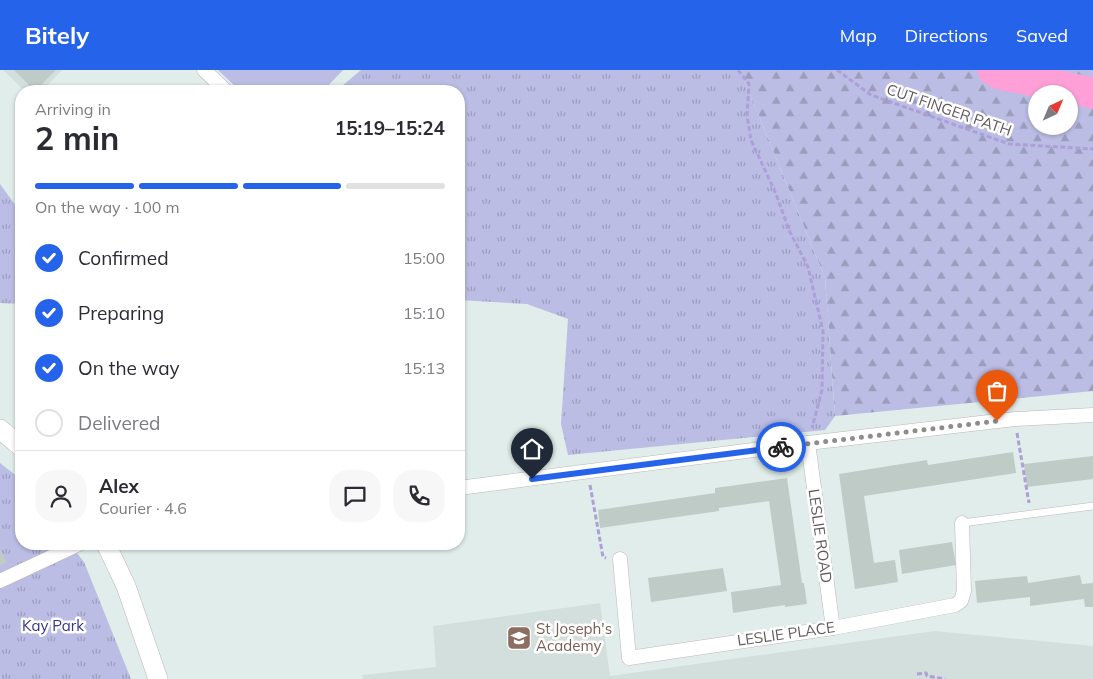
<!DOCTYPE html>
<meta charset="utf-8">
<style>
:root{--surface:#fff;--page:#f7f7f7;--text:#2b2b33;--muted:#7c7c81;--line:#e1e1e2;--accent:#2563eb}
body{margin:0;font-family:Mulish,sans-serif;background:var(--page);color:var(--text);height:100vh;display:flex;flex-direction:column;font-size:19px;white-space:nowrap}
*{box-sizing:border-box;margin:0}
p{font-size:16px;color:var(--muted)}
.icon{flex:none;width:28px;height:28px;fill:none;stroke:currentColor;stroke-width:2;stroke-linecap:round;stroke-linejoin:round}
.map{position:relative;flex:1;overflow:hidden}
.sheet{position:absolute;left:15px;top:15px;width:450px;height:465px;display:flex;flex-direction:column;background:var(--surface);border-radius:20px;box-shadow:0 1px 4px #0004}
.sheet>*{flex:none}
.needle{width:32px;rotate:44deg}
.buttons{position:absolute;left:1028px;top:15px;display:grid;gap:10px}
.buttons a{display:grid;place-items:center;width:50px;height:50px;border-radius:50%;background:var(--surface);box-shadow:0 1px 4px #0004;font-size:25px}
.pin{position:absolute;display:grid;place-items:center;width:42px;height:42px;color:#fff;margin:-51px -21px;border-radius:50% 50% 50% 0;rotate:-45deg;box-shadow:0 0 5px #0007}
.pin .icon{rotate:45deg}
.courier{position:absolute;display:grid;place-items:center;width:50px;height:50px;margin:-25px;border:4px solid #2563eb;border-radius:50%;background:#fff;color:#222;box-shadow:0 1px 6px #0007}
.head em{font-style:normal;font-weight:700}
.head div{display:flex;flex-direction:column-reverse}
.head{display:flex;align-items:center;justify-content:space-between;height:85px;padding:0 20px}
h1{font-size:32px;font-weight:700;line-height:38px}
.bar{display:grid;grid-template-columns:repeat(4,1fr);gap:8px 5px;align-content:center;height:60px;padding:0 20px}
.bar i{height:6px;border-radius:4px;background:var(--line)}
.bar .on{background:var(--accent)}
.bar p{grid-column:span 4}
.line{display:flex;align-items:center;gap:12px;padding:0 20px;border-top:1px solid var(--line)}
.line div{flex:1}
.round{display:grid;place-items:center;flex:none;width:52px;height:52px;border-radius:20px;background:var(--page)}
ol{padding:0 20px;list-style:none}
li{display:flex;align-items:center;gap:15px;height:55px}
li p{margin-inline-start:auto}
li .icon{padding:5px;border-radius:50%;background:var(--accent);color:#fff;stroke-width:4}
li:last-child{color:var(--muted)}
li i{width:28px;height:28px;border:2px solid var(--line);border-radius:50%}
header{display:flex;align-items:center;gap:30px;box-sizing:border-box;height:70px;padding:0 25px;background:var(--accent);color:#fff}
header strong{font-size:24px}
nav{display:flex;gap:28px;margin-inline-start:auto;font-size:18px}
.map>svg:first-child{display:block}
.education{fill:#d2dfdc}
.grass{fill:#bcbde5}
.forest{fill:url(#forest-firs);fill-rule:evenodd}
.park{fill:url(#park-tufts)}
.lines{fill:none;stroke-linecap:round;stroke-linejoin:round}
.river{stroke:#ff9fd7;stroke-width:31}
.building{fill:#bfcbc6}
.lane-casing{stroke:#beb6b9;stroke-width:8}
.street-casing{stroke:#beb6b9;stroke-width:15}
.secondary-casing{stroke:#beb5b8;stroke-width:20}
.path{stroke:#ad9fd8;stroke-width:3;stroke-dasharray:5 2.5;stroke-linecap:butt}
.lane{stroke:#fff;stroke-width:7}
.street{stroke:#fff;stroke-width:14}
.secondary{stroke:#fff;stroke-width:19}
.done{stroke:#8e8d8e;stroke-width:5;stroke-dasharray:0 9}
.route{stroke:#2563eb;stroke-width:6}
.labels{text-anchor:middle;stroke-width:5;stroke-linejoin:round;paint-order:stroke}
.street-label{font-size:15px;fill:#62595d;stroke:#fff}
.park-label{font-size:15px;fill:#363387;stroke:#fff}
.education-label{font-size:15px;fill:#785e54;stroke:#fff;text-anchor:start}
</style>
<header>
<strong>Bitely</strong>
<nav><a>Map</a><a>Directions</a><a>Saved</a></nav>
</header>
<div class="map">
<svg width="1093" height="609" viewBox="0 0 1093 609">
<defs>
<pattern id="forest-firs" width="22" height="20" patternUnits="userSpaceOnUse" patternTransform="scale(1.25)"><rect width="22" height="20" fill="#bcbde5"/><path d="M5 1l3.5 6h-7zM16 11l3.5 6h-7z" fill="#9c9dbd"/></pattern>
<pattern id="park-tufts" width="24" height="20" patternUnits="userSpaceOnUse" patternTransform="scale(1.25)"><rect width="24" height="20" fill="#bcbde5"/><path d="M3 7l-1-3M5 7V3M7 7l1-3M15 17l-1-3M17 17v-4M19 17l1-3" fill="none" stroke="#9c9dbd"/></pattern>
</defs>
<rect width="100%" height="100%" fill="#e1edea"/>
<g class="education">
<polygon points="3,0 62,0 42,21 25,21"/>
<polygon points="600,533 610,606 934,561 1093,576 1093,609 363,609 362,605 436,597 433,556"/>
</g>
<polygon class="grass" points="218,0 343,0 323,21 240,21"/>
<path class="forest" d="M740 0H1093V321L835 346 825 208ZM1036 24H1069V56H1036Z"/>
<g class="park">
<polygon points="361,0 740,0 825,208 835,346 825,360 568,385 561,354 568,249 527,234 459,230 459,21 336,21"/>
<polygon points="0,114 21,143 21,234 0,233"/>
<polygon points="0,393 18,407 21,411 21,474 70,474 84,492 131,609 0,609"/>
</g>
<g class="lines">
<polyline class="river" points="993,0 1000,4 1093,23"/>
</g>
<g class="building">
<polygon points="14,0 56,0 35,21"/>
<polygon points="1013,382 1016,403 864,426 874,493 895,490 898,512 855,519 839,404 927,390 928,395"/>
<polygon points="1093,386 1093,409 1027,417 1024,394"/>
<polygon points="787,408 802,513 804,513 807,534 785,537 785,535 733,543 731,522 781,515 769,431 719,438 719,441 600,458 598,440 715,423 715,418"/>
<polygon points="952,472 956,495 902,504 899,480"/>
<polygon points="0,480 7,492 0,496"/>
<polygon points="723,498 727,521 651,532 648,508"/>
<polygon points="1080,505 1082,514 1093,513 1093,537 1085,537 1084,529 1030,536 1030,527 977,533 975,511 1027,506 1028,513"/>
</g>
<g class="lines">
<defs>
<polyline id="lane" points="962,453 1093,436"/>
<g id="street">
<polyline points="204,0 226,21"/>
<polyline points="808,373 833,558"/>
<polyline points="459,418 808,373 1015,349 1093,345"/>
<polyline points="620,489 629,588 833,558 955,535 961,531 964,521 962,453"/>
<polyline points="0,511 79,474"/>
</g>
<g id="secondary">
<polyline points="0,359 21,377"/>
<polyline points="106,474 126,516 158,609"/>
</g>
</defs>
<use href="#lane" class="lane-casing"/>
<use href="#street" class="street-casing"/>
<use href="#secondary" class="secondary-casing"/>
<g class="path">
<polyline points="738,0 749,14 747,46 751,70 776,124 789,160 808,197 823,261 822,320 812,358"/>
<polyline points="837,0 871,25 1009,74 1093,79"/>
<polyline points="1017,363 1029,433"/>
<polyline points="590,415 603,487 606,488"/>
<polyline points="917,604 926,603 927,606 945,609"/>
</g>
<use href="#lane" class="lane"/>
<use href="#street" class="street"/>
<use href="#secondary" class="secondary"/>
</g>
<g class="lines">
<polyline class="done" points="781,377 997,351"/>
<polyline class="route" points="532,409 781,377"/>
</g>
<defs>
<symbol id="school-square" viewBox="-11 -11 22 22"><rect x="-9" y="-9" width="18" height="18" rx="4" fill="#8d6e63" stroke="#fff"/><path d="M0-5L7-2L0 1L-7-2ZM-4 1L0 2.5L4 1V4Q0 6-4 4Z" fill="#fff"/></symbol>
</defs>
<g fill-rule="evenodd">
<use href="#school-square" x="505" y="554" width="28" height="28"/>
</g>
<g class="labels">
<g class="street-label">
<text transform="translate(949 40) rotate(19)" y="5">CUT FINGER PATH</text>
<text transform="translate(820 466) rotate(82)" y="5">LESLIE ROAD</text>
<text transform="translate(786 564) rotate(-8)" y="5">LESLIE PLACE</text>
</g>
<g class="park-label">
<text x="53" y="561">Kay Park</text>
</g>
<g class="education-label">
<text x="536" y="564">St Joseph's<tspan x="536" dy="17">Academy</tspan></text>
</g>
</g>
</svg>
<div class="buttons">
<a><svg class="needle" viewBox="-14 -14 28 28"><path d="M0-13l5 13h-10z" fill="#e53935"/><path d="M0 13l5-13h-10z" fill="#7c7c81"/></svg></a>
</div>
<div class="pin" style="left:997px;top:351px;background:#ea580c"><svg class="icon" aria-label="bag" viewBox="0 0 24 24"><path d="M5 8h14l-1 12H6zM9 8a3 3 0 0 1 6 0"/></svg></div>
<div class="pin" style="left:532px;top:409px;background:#1f2937"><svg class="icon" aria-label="home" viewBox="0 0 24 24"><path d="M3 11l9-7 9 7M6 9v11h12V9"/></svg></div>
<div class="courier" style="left:781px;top:377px"><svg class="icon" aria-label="bike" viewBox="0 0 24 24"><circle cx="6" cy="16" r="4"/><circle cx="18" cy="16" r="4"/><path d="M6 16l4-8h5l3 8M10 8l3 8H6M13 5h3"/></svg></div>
<section class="sheet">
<div class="head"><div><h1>2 min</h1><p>Arriving in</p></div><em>15:19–15:24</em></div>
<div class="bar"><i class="on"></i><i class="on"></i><i class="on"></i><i></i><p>On the way · 100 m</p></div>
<ol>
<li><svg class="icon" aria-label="check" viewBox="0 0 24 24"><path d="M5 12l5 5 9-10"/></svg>Confirmed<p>15:00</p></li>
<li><svg class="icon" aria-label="check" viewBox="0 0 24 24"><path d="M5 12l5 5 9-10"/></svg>Preparing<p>15:10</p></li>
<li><svg class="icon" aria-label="check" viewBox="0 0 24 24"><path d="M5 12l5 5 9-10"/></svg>On the way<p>15:13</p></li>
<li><i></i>Delivered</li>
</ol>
<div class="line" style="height:90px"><a class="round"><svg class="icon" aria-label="person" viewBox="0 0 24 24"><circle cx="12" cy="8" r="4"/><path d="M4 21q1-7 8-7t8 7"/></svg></a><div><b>Alex</b><p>Courier · 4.6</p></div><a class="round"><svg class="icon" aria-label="chat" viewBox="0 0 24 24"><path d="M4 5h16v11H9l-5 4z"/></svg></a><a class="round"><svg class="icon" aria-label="phone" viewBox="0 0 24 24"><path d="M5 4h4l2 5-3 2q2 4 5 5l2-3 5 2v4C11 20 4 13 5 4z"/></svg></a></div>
</section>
</div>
